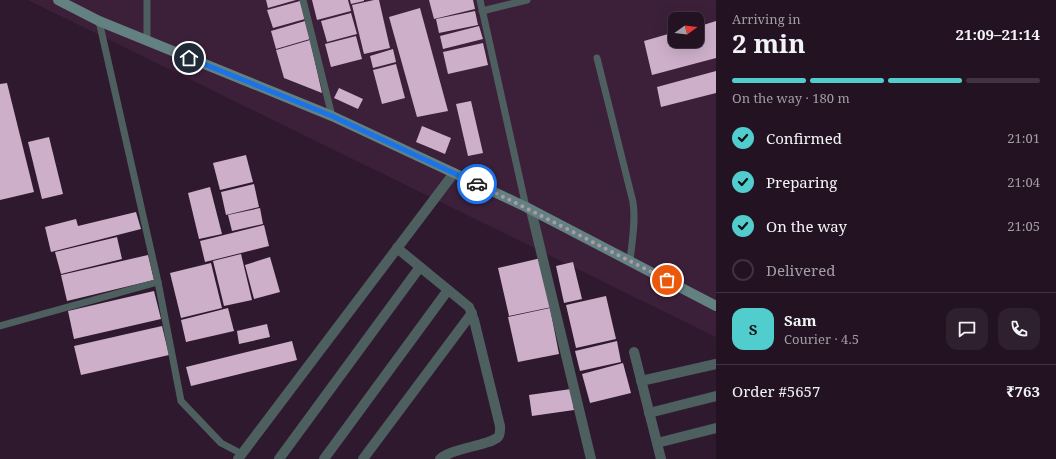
<!DOCTYPE html>
<meta charset="utf-8">
<style>
:root{--surface:#231322;--page:#2f202f;--text:#f1f3f6;--muted:#a39ea5;--line:#403240;--accent:#52cdce}
body{margin:0;font-family:"Noto Serif",serif;background:var(--page);color:var(--text);height:100vh;display:flex;flex-direction:column;font-size:15px;white-space:nowrap}
*{box-sizing:border-box;margin:0}
p{font-size:13px;color:var(--muted)}
.icon{flex:none;width:22px;height:22px;fill:none;stroke:currentColor;stroke-width:2;stroke-linecap:round;stroke-linejoin:round}
.map{position:relative;flex:1;overflow:hidden}
.details{display:flex;flex-direction:column;background:var(--surface);width:340px}
.details>*{flex:none}
.needle{width:26px;rotate:75deg}
.fabs{position:absolute;left:668px;top:12px;display:grid;gap:8px}
.fabs a{display:grid;place-items:center;width:36px;height:36px;border-radius:8px;background:var(--surface);box-shadow:0 4px 16px #0002,0 0 0 1px var(--line);font-size:20px}
.pin{position:absolute;display:grid;place-items:center;width:34px;height:34px;color:#fff;margin:-17px;border:2px solid #fff;border-radius:50%;box-shadow:0 1px 4px #0007}
.courier{position:absolute;display:grid;place-items:center;width:40px;height:40px;margin:-20px;border:3px solid #1a73e8;border-radius:50%;background:#fff;color:#222;box-shadow:0 1px 5px #0007}
.headline em{font-style:normal;font-weight:700}
.headline div{display:flex;flex-direction:column-reverse}
.headline{display:flex;align-items:center;justify-content:space-between;height:68px;padding:0 16px}
h1{font-size:26px;font-weight:700;line-height:30px}
.bar{display:grid;grid-template-columns:repeat(4,1fr);gap:6px 4px;align-content:center;height:48px;padding:0 16px}
.bar i{height:5px;border-radius:3px;background:var(--line)}
.bar .active{background:var(--accent)}
.bar p{grid-column:span 4}
.line{display:flex;align-items:center;gap:10px;padding:0 16px;border-top:1px solid var(--line)}
.line div{flex:1}
.round{display:grid;place-items:center;flex:none;width:42px;height:42px;border-radius:12px;background:var(--page)}
ol{padding:0 16px;list-style:none}
li{display:flex;align-items:center;gap:12px;height:44px}
li p{margin-inline-start:auto}
li .icon{padding:4px;border-radius:50%;background:var(--accent);color:#111;stroke-width:4}
li:last-child{color:var(--muted)}
li i{width:22px;height:22px;border:2px solid var(--line);border-radius:50%}
main{display:flex;flex:1;min-height:0}
.map>svg:first-child{display:block}
.built{fill:#3c203a;fill-rule:evenodd}
.building{fill:#cdafc9}
.lines{fill:none;stroke-linecap:round;stroke-linejoin:round}
.lane{stroke:#4d5f5f;stroke-width:7}
.street{stroke:#4d5f5f;stroke-width:10}
.secondary{stroke:#648181;stroke-width:10}
.done{stroke:#ac9aaa;stroke-width:4;stroke-dasharray:0 7.2}
.route{stroke:#1a73e8;stroke-width:5}
</style>
<main>
<div class="map">
<svg width="716" height="459" viewBox="0 0 716 459">
<rect width="100%" height="100%" fill="#2f192e"/>
<path class="built" d="M28 0H716V337ZM675 19H697V41H675Z"/>
<g class="building">
<polygon points="266,0 296,0 268,8"/>
<polygon points="312,0 348,0 351,11 317,20"/>
<polygon points="350,0 364,0 364,1 351,4"/>
<polygon points="374,0 379,0 390,48 364,54 352,5"/>
<polygon points="429,0 473,0 475,9 434,19"/>
<polygon points="300,1 305,19 273,28 267,10"/>
<polygon points="420,8 448,111 417,117 389,17"/>
<polygon points="475,11 478,25 439,33 436,19"/>
<polygon points="351,13 357,34 327,42 321,21"/>
<polygon points="305,21 310,39 276,49 271,31"/>
<polygon points="716,21 716,58 652,75 644,41 675,32 675,41 697,41 697,27"/>
<polygon points="479,26 483,39 443,49 440,36"/>
<polygon points="356,36 362,59 331,67 325,44"/>
<polygon points="310,40 322,93 284,78 276,50"/>
<polygon points="483,43 488,65 448,74 443,52"/>
<polygon points="393,49 396,62 373,68 370,56"/>
<polygon points="396,64 405,98 382,104 373,70"/>
<polygon points="716,71 716,93 661,107 657,87"/>
<polygon points="7,83 34,192 0,200 0,84"/>
<polygon points="339,88 363,99 358,109 334,98"/>
<polygon points="471,101 483,153 468,156 456,104"/>
<polygon points="422,126 451,138 445,154 416,142"/>
<polygon points="49,137 63,194 42,199 28,142"/>
<polygon points="246,155 253,182 220,190 213,163"/>
<polygon points="254,184 259,207 226,215 221,192"/>
<polygon points="210,187 222,234 199,239 188,193"/>
<polygon points="260,208 263,224 232,231 228,215"/>
<polygon points="136,212 141,229 51,252 45,227 76,219 78,226"/>
<polygon points="264,225 269,246 205,262 200,241"/>
<polygon points="117,237 122,259 61,274 55,252"/>
<polygon points="241,254 252,300 224,306 213,261"/>
<polygon points="148,255 154,280 67,301 61,275"/>
<polygon points="270,257 280,292 254,299 245,265"/>
<polygon points="541,258 552,307 509,316 498,268"/>
<polygon points="573,262 582,299 564,303 556,266"/>
<polygon points="211,263 222,308 181,318 170,273"/>
<polygon points="154,291 161,319 74,339 68,311"/>
<polygon points="606,296 616,339 576,348 566,305"/>
<polygon points="228,308 234,331 186,342 181,320"/>
<polygon points="550,308 559,354 518,362 508,317"/>
<polygon points="267,324 270,337 239,344 237,331"/>
<polygon points="162,326 169,355 81,375 74,346"/>
<polygon points="292,341 297,360 191,386 186,367"/>
<polygon points="617,341 621,362 580,371 575,351"/>
<polygon points="623,363 631,393 590,403 582,374"/>
<polygon points="571,389 574,410 532,416 529,395"/>
</g>
<g class="lines">
<g class="lane">
<polyline points="303,0 332,116"/>
<polyline points="480,0 526,207"/>
<polyline points="482,11 527,0"/>
<polyline points="99,21 158,282 181,401 221,443 242,454"/>
<polyline points="147,41 147,0"/>
<path d="M597 58 633 202C636 221 632 241 630 261"/>
<polyline points="0,326 158,282"/>
</g>
<g class="street">
<polyline points="531,210 591,459"/>
<path d="M397 248 469 307 474 320 500 426C500 430 501 435 497 438 494 440 489 442 485 443 473 447 448 451 440 459"/>
<polyline points="634,352 661,459"/>
<polyline points="641,381 716,364"/>
<polyline points="649,413 716,396"/>
<polyline points="657,443 716,428"/>
<polyline points="238,459 454,173"/>
<polyline points="279,459 420,267"/>
<polyline points="324,459 448,290"/>
<polyline points="363,459 472,313"/>
</g>
<polyline class="secondary" points="58,0 99,21 332,116 454,173 526,207 716,306"/>
</g>
<g class="lines">
<polyline class="done" points="477,184 526,208 667,280"/>
<polyline class="route" points="189,58 332,116 477,184"/>
</g>
</svg>
<div class="fabs">
<a><svg class="needle" viewBox="-14 -14 28 28"><path d="M0-13l5 13h-10z" fill="#e53935"/><path d="M0 13l5-13h-10z" fill="#a39ea5"/></svg></a>
</div>
<div class="pin" style="left:667px;top:280px;background:#ea580c"><svg class="icon" aria-label="bag" viewBox="0 0 24 24"><path d="M5 8h14l-1 12H6zM9 8a3 3 0 0 1 6 0"/></svg></div>
<div class="pin" style="left:189px;top:58px;background:#1f2937"><svg class="icon" aria-label="home" viewBox="0 0 24 24"><path d="M3 11l9-7 9 7M6 9v11h12V9"/></svg></div>
<div class="courier" style="left:477px;top:184px"><svg class="icon" aria-label="car" viewBox="0 0 24 24"><path d="M5 17H2v-5l4-1 3-4h7l3 4 3 1v5h-3M9 17h6M6 11h13"/><circle cx="7" cy="17" r="2"/><circle cx="17" cy="17" r="2"/></svg></div>
</div>
<section class="details">
<div class="headline"><div><h1>2 min</h1><p>Arriving in</p></div><em>21:09–21:14</em></div>
<div class="bar"><i class="active"></i><i class="active"></i><i class="active"></i><i></i><p>On the way · 180 m</p></div>
<ol>
<li><svg class="icon" aria-label="check" viewBox="0 0 24 24"><path d="M5 12l5 5 9-10"/></svg>Confirmed<p>21:01</p></li>
<li><svg class="icon" aria-label="check" viewBox="0 0 24 24"><path d="M5 12l5 5 9-10"/></svg>Preparing<p>21:04</p></li>
<li><svg class="icon" aria-label="check" viewBox="0 0 24 24"><path d="M5 12l5 5 9-10"/></svg>On the way<p>21:05</p></li>
<li><i></i>Delivered</li>
</ol>
<div class="line" style="height:72px"><b class="round" style="background:var(--accent);color:#111">S</b><div><b>Sam</b><p>Courier · 4.5</p></div><a class="round"><svg class="icon" aria-label="chat" viewBox="0 0 24 24"><path d="M4 5h16v11H9l-5 4z"/></svg></a><a class="round"><svg class="icon" aria-label="phone" viewBox="0 0 24 24"><path d="M5 4h4l2 5-3 2q2 4 5 5l2-3 5 2v4C11 20 4 13 5 4z"/></svg></a></div>
<div class="line" style="height:52px"><div>Order #5657</div><b>₹763</b></div>
</section>
</main>
